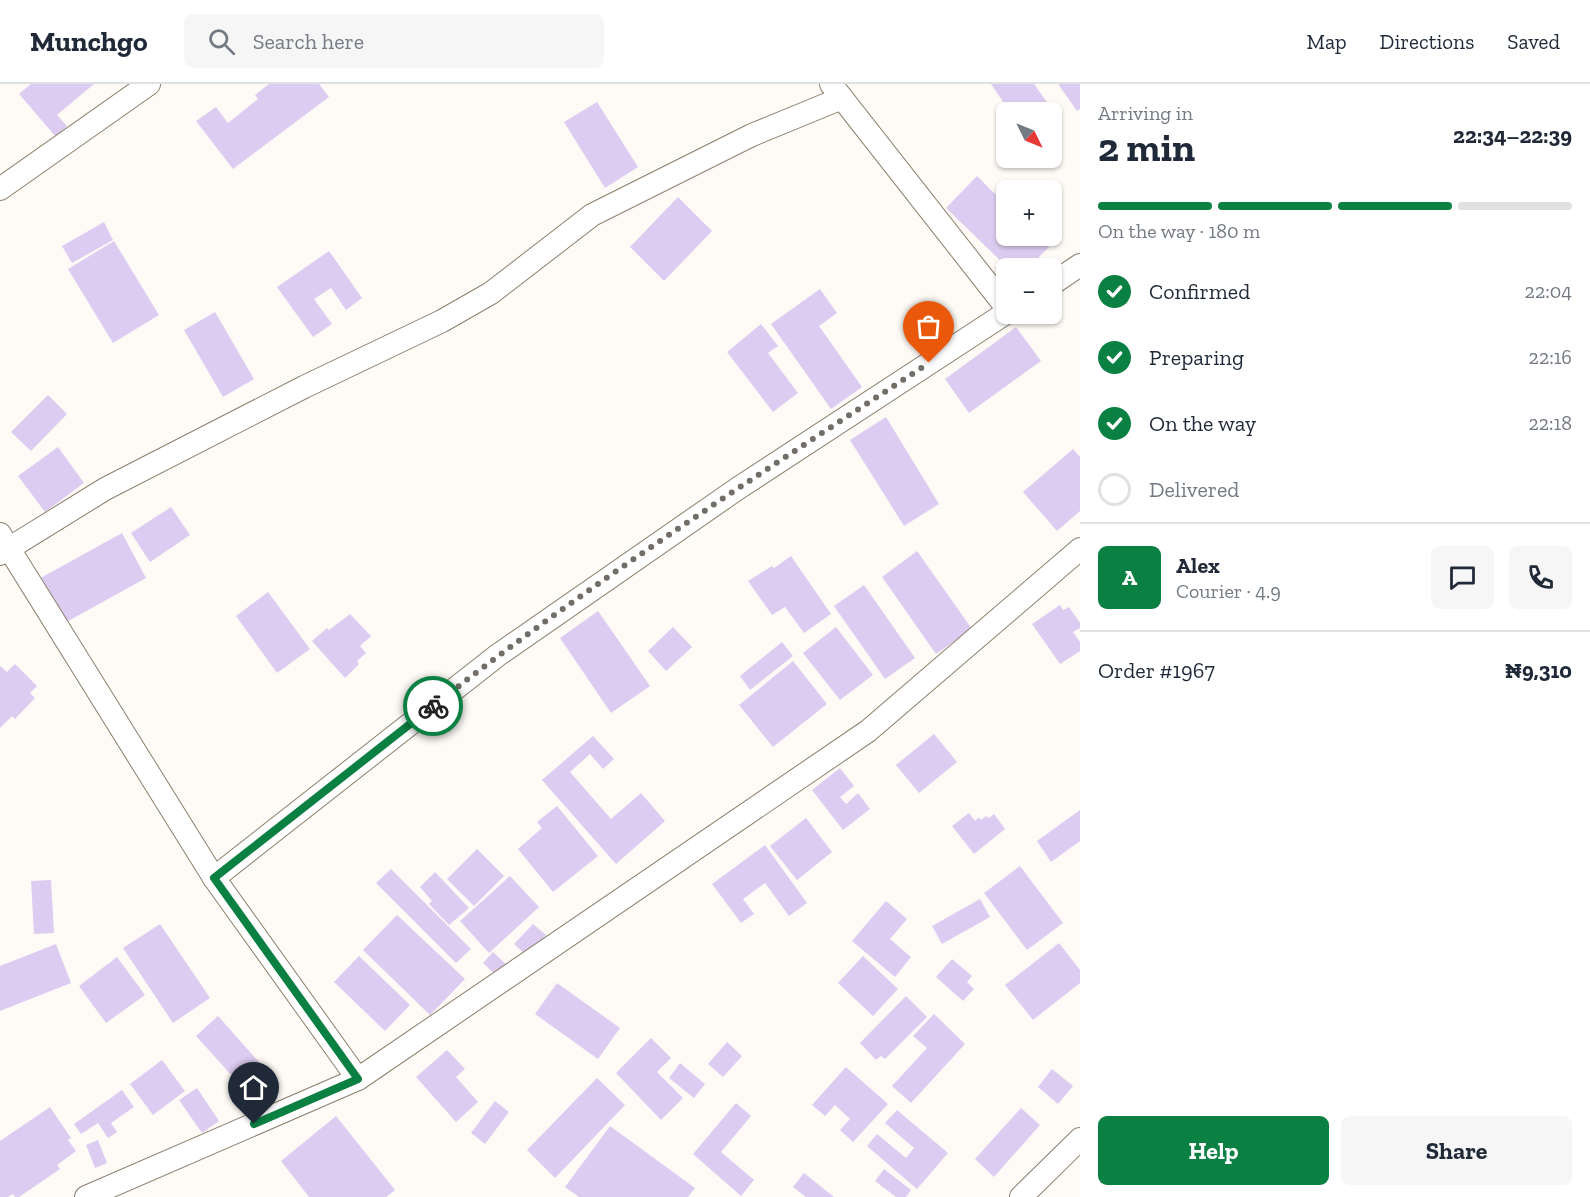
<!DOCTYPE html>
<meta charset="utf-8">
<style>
:root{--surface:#fff;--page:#f6f6f7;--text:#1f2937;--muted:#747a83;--line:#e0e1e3;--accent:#0b8043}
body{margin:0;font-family:"Zilla Slab",serif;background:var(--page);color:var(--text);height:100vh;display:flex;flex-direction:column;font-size:22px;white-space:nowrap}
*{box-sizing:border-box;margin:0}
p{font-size:20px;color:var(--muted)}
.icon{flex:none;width:33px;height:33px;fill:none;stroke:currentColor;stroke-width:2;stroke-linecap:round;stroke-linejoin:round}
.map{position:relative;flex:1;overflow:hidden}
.sheet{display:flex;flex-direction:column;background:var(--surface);width:510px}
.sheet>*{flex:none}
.needle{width:39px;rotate:133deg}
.fabs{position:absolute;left:996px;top:18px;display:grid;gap:12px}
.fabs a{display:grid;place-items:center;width:66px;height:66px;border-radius:9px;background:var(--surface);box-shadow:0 2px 4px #0004;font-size:30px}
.pin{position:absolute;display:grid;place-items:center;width:51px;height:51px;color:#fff;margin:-62px -26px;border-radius:50% 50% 50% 0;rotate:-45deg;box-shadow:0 0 6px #0007}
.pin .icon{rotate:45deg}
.courier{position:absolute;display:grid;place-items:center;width:60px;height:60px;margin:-30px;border:4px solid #0b8043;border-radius:50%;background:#fff;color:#222;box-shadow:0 2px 8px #0007}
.summary em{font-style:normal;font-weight:800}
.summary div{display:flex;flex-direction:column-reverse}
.summary{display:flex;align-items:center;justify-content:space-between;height:102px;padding:0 18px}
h1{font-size:39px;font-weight:800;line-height:45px}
.bar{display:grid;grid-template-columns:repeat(4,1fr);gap:9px 6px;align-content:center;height:72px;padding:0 18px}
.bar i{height:8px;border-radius:4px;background:var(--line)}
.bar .selected{background:var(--accent)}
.bar p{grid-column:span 4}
.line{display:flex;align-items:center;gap:15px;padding:0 18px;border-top:2px solid var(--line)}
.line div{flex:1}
.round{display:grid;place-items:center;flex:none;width:63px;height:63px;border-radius:9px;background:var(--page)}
ol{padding:0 18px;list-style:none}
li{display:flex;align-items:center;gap:18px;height:66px}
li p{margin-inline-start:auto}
li .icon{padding:6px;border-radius:50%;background:var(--accent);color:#fff;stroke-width:4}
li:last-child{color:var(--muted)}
li i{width:33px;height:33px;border:3px solid var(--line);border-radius:50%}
.button{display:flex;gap:12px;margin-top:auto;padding:12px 18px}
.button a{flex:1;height:69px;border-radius:9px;background:var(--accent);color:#fff;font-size:24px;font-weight:800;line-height:69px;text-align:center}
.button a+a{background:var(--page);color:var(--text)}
header{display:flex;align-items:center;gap:36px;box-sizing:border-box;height:84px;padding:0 30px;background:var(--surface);border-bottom:2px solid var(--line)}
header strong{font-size:28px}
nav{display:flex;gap:33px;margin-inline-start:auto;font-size:21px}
.search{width:420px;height:54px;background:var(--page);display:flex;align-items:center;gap:15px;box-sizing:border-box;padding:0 21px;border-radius:9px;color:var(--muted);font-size:22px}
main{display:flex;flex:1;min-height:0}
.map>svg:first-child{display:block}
.building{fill:#ddccf1}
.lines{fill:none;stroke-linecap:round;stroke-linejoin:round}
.minor-casing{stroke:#8c7f6c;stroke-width:24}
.minor{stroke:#fff;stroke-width:22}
.done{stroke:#726d66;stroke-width:6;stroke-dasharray:0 10.8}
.route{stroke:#0b8043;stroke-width:8}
</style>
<header>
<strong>Munchgo</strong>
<div class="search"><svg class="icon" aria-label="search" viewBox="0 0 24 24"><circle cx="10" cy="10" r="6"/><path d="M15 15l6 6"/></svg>Search here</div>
<nav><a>Map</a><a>Directions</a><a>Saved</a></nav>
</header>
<main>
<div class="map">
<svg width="1080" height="1113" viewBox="0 0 1080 1113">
<rect width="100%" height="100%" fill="#fefbf6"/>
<g class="building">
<polygon points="31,0 94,0 57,31 67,42 56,53 19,10"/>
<polygon points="269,0 319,0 329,13 233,85 196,37 216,23 228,39 258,15 255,11"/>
<polygon points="991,0 1034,0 1061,38 1052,45 1052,28 1010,28"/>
<polygon points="1058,0 1080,0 1080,25 1077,27"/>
<polygon points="597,18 638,83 605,104 564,38"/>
<polygon points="977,92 1006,121 1006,152 1038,152 1049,163 1028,184 1008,184 946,124"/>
<polygon points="678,113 712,147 664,197 630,163"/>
<polygon points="104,138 113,156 72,179 62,162"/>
<polygon points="114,157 159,231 113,259 68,185"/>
<polygon points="329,167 362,214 346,226 331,204 314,215 332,240 313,253 277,203"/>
<polygon points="820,205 837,229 819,242 862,303 831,325 771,240"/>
<polygon points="215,228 254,295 223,313 184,246"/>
<polygon points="761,240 778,262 768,269 798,309 773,328 727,268"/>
<polygon points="1016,243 1041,277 969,329 945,295"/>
<polygon points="48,311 67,330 31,367 11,348"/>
<polygon points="886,333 939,420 904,442 850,356"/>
<polygon points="58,363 84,399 45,428 18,392"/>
<polygon points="1073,365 1080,373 1080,427 1057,447 1023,408"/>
<polygon points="171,423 190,451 150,478 131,449"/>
<polygon points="122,449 146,494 61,541 37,496"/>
<polygon points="917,467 972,545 936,570 882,493"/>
<polygon points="791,472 831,530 804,549 785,523 772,531 748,497 772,482 774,484"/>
<polygon points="864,501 915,574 885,595 834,522"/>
<polygon points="268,508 310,565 277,589 236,532"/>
<polygon points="1060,521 1063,526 1069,523 1080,539 1080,544 1073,548 1080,558 1080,567 1060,580 1032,540"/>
<polygon points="598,527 650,602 611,629 560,554"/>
<polygon points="350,530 371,552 360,562 366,569 357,577 359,580 345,594 312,557 327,544 329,546"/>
<polygon points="673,543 692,563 666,587 648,567"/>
<polygon points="836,543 873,591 840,616 803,569"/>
<polygon points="782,558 793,572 750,606 740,592"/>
<polygon points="793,577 827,620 773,663 739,621"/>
<polygon points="15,580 37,602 30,609 35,614 15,635 12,632 0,644 0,582 7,588"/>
<polygon points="934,650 957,678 919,709 896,681"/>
<polygon points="593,652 614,675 603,685 590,670 570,688 611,735 641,709 665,737 616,780 542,696"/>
<polygon points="840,684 854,702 840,713 846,720 858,709 870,725 843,746 812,706"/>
<polygon points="557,722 598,772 553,808 518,765 542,744 537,738"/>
<polygon points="1080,726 1080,757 1051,778 1037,757"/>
<polygon points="969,729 975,737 979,733 981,736 986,732 989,734 994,730 1005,745 974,770 952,742"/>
<polygon points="806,734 832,768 797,796 770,762"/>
<polygon points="765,761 807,819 789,832 765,799 743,815 754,830 741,839 712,800"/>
<polygon points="477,765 504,792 474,822 447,795"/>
<polygon points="1020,782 1063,839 1027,866 984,809"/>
<polygon points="391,785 471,865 456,879 376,799"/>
<polygon points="435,788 469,824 449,841 429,820 432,817 420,803"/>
<polygon points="510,792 539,823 489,869 460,837"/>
<polygon points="51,796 54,849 34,850 31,797"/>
<polygon points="980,815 990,833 942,860 932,842"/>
<polygon points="886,817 907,835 890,855 911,873 895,893 852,857"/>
<polygon points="397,831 465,895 430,931 363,866"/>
<polygon points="160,840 210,914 173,939 123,864"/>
<polygon points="533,840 546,851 527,872 514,860"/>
<polygon points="1059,859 1080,886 1080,899 1033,936 1005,901"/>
<polygon points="56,860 71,899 0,927 0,882"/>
<polygon points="493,868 506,880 496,891 483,879"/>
<polygon points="359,872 410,921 385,947 334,898"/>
<polygon points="863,872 898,905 873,932 838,899"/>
<polygon points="117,873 145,911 106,939 79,902"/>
<polygon points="952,875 972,892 967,898 974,905 963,917 936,893"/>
<polygon points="557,899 620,944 598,975 535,930"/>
<polygon points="906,912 927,933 885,975 881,972 876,976 860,959"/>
<polygon points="934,930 965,960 911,1019 892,1002 927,964 913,952"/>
<polygon points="218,932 275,996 253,1015 196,952"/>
<polygon points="651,954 671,974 657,988 683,1014 661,1036 616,989"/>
<polygon points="727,958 742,972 723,993 708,980"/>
<polygon points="447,966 465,985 456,993 478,1018 456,1038 416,993"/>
<polygon points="162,976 185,1007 153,1031 130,1000"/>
<polygon points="680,979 705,1000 694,1014 669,994"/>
<polygon points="846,983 888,1020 853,1058 840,1046 850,1035 835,1021 825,1032 812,1021"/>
<polygon points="1052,985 1073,1002 1058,1020 1038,1003"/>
<polygon points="597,994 625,1021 555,1094 527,1066"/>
<polygon points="197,1004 219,1037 202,1049 179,1016"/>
<polygon points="122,1006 134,1023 111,1039 117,1048 108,1054 98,1039 81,1050 74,1040"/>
<polygon points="495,1017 509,1028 485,1060 471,1049"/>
<polygon points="736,1019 751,1032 721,1068 754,1096 741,1112 693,1070"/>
<polygon points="50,1023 71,1054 68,1056 76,1067 57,1081 60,1085 19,1113 15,1113 13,1110 8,1113 0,1113 0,1057"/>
<polygon points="1021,1024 1040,1041 994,1093 975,1075"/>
<polygon points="897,1026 948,1069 917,1105 867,1062 877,1050 906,1074 914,1064 885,1039"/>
<polygon points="336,1032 395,1106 386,1113 309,1113 281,1077"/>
<polygon points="610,1042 695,1104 688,1113 579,1113 565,1103"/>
<polygon points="98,1056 107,1079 95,1084 86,1061"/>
<polygon points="884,1085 911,1106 906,1113 896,1113 875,1097"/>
<polygon points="804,1089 834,1113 806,1113 793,1103"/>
</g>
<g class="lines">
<defs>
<g id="minor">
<polyline points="831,0 1006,223"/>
<polyline points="0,105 149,0"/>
<polyline points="1052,200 1080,181"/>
<polyline points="0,450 214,794 358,995"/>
<polyline points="0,470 105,405 304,303 442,237 491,209 592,131 752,51 842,14"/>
<polyline points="214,794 498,571 737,405 1006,229"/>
<polyline points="86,1113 358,995 868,647 1080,465"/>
<polyline points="1021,1113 1080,1055"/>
</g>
</defs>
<use href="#minor" class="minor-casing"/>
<use href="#minor" class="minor"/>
</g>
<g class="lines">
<path class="done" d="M433 622C591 498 761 389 929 279"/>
<polyline class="route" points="254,1040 358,995 214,794 433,622"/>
</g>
</svg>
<div class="fabs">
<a><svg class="needle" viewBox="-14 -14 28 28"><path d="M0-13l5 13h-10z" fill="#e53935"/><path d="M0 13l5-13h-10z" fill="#747a83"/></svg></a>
<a>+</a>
<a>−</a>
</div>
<div class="pin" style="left:929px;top:279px;background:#ea580c"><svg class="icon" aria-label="bag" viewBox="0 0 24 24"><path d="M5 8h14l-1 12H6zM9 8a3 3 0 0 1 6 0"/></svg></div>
<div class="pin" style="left:254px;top:1040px;background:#1f2937"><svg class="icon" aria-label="home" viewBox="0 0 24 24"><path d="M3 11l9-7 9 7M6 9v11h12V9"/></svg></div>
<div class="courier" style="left:433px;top:622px"><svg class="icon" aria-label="bike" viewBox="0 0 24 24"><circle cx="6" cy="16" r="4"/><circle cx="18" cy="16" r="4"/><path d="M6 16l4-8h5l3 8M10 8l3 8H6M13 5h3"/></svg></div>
</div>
<section class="sheet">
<div class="summary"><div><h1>2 min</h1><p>Arriving in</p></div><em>22:34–22:39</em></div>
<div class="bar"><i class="selected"></i><i class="selected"></i><i class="selected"></i><i></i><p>On the way · 180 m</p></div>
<ol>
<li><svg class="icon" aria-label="check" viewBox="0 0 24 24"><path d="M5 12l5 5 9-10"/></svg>Confirmed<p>22:04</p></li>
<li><svg class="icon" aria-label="check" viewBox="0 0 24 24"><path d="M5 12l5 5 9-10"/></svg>Preparing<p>22:16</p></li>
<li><svg class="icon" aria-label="check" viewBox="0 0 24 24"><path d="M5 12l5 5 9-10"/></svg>On the way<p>22:18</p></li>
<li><i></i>Delivered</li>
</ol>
<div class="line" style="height:108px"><b class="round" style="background:var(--accent);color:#fff">A</b><div><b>Alex</b><p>Courier · 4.9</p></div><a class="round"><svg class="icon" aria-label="chat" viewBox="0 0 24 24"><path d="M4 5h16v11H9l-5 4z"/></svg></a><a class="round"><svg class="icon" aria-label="phone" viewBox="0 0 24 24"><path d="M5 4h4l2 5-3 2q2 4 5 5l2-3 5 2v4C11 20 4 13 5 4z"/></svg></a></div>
<div class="line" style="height:78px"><div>Order #1967</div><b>₦9,310</b></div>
<div class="button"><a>Help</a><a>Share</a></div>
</section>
</main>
